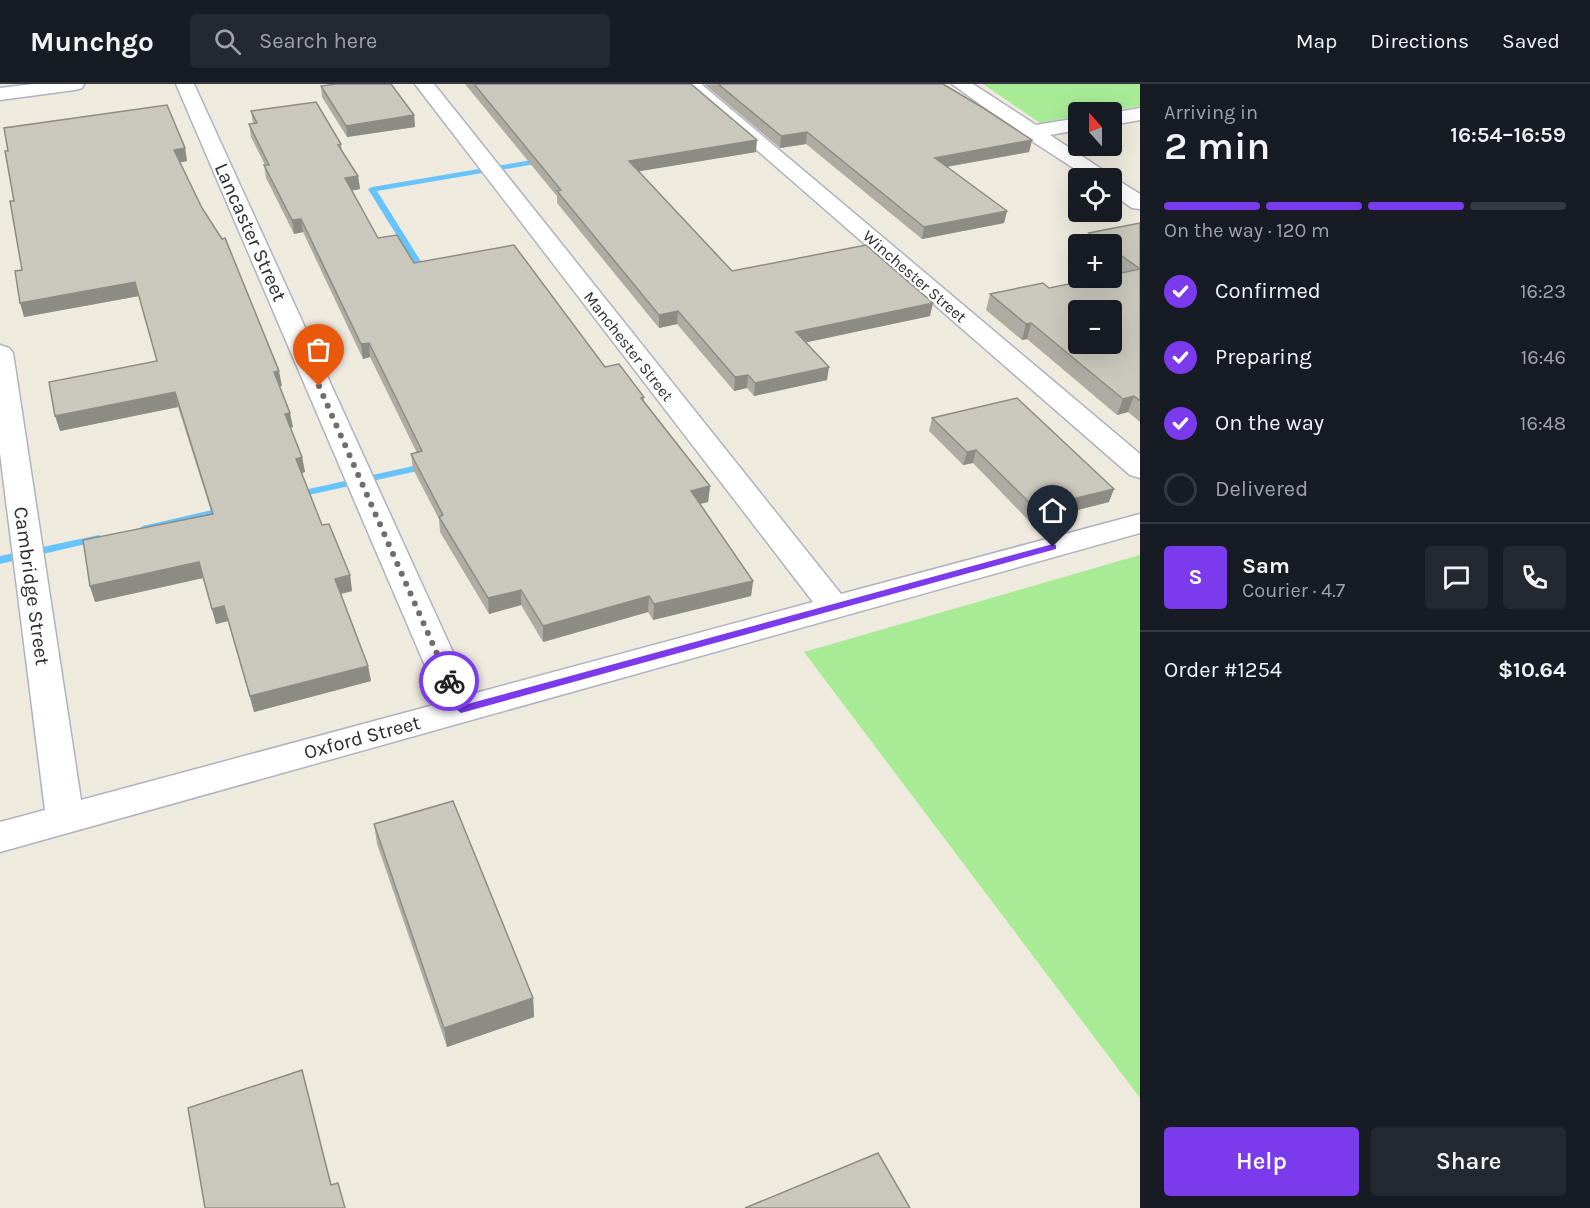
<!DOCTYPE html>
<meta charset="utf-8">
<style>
:root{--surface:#171b24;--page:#242831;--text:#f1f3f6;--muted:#9ea1a6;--line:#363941;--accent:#7c3aed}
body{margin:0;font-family:Karla,sans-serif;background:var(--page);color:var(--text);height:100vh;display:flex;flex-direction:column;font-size:22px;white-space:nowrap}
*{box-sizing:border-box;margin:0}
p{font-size:20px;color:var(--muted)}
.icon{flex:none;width:33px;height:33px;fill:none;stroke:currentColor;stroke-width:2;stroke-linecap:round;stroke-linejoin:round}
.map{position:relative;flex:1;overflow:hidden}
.side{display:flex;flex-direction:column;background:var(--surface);width:450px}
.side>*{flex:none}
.needle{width:39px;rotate:339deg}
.fabs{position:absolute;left:1068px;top:18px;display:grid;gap:12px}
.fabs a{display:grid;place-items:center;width:54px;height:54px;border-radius:6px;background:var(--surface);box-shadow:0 6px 24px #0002;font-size:30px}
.pin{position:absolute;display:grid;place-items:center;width:51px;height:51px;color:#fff;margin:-62px -26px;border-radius:50% 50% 50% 0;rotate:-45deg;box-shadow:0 0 6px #0007}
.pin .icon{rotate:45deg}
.courier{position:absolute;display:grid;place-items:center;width:60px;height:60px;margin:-30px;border:4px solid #7c3aed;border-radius:50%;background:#fff;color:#222;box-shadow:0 2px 8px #0007}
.overview em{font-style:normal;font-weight:600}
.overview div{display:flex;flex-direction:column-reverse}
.overview{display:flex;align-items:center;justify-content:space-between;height:102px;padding:0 24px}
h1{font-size:39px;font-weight:600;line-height:45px}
.bar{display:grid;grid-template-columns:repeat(4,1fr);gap:9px 6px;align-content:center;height:72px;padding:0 24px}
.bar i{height:8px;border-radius:4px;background:var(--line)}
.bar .active{background:var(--accent)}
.bar p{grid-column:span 4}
.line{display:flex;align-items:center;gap:15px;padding:0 24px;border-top:2px solid var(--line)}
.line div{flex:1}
.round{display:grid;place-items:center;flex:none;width:63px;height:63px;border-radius:6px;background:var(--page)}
ol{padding:0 24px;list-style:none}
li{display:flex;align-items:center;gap:18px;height:66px}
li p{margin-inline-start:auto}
li .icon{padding:6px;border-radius:50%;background:var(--accent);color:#fff;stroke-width:4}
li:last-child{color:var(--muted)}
li i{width:33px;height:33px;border:3px solid var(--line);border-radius:50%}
.cta{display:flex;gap:12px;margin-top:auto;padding:12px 24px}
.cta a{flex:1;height:69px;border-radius:6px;background:var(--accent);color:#fff;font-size:24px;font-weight:600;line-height:69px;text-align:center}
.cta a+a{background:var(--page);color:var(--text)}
header{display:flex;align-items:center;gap:36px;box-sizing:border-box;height:84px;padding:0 30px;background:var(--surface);border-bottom:2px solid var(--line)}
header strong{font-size:28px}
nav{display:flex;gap:33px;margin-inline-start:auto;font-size:21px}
.search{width:420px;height:54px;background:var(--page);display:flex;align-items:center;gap:15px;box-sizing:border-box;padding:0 21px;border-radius:6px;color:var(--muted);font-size:22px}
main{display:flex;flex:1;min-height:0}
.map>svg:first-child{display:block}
.green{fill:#a8eb95}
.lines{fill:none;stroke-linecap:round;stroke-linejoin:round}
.stream{fill:#66c3fb;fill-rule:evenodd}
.minor-casing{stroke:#b1b2c1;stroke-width:3}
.minor{fill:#fff;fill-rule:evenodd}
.wall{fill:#aeaca2}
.shaded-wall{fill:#8d8c84}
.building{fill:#cac8bc;stroke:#8d8c84;stroke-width:1.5;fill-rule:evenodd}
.route{fill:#7c3aed}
.done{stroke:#706e6a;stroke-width:6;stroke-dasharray:0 10.8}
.labels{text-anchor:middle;stroke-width:4.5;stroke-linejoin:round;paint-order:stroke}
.far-street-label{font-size:16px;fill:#2c2c2c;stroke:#fff}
.street-label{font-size:20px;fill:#2c2c2c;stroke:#fff}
</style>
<header>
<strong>Munchgo</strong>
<div class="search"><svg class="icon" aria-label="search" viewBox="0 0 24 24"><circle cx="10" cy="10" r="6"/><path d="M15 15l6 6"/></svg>Search here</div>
<nav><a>Map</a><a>Directions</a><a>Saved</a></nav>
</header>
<main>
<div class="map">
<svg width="1140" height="1124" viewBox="0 0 1140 1124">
<rect width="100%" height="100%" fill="#efeade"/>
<g class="green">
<polygon points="983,0 1140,0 1140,22 1102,28 1078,28 1078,32 1040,39"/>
<polygon points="1140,471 1140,1014 804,568"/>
</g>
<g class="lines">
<g class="stream">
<polygon points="544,74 547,74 547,78 377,107 430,192 426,195 422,192 368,105 372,103"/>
<polygon points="427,379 432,382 431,384 295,414 290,411 295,408"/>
<polygon points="225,423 230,426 229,428 143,448 138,445 143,442"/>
<polygon points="99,451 104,454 103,456 0,480 0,472"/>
</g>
<defs>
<g id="minor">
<polygon points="33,0 84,0 82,4 75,6 0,16 0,4"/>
<polygon points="176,0 194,0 472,610 813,518 415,0 434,0 841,510 1140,430 1140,449 0,768 0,738 45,726 0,369 0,261 9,264 13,269 81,716 441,619"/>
<polygon points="681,0 701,0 1140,370 1140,394 1130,391"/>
<polygon points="952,0 973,0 1036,41 1078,34 1078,46 1050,51 1109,90 1112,95 1119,97 1140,110 1140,125 1132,124 1112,110 1112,94 1089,94 1024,52"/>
<polygon points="1140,24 1140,36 1112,41 1112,29"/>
</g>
</defs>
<use href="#minor" class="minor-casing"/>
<use href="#minor" class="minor"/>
</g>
<g class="wall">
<polygon points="465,0 691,0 756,68 638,87 732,187 930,232 806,258 827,296 754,312 747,304 734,307 677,240 659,244 557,119 557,112 551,105"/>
<polygon points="704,0 943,0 1032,56 1029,68 947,83 1007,127 1004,139 922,155 806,60 780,64"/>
<polygon points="321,2 414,31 415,43 347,53 322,13"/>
<polygon points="251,27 341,60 342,67 358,92 360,105 352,107 378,154 414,179 605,283 644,313 644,317 710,402 708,418 700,420 753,497 751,512 653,536 648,528 543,558 521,521 489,530 440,448 439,435 413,385 411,370 417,369 370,273 363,275 303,148 294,150 266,94 264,81 265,81 251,53 249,40 253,39"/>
<polygon points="185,64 187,77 180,78 282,302 280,302 293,343 291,344 302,373 305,388 302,389 322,441 350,491 352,507 340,510 368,582 371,597 254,628 228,537 216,540 203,494 95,518 90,502 212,430 178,323 60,347 157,277 139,212 24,233 22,186 8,67"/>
<polygon points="1140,139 1140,338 1128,328 1117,331 1027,255 1022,256 986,226 990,210 1049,204 1119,189 1112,184 1112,160 1086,160 1089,149"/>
<polygon points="932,334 1109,418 1030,438 973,379 963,381 929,347"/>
<polygon points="374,740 533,914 534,933 447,963 377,760"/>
</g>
<g class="shaded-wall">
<polygon points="414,31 415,43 347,53 346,42"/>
<polygon points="807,48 806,60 780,64 781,52"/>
<polygon points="757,56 756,68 629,89 629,77"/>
<polygon points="1032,56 1029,68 933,85 935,74"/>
<polygon points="185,64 187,77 177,79 174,66"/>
<polygon points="358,92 360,105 346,107 345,94"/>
<polygon points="1007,127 1004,139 922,155 924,143"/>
<polygon points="301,135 303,148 294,150 292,136"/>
<polygon points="135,198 139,212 24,233 20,219"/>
<polygon points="933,219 930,232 794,261 796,248"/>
<polygon points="678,227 677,240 659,244 659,231"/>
<polygon points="1031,239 1027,255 1022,256 1026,240"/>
<polygon points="369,259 370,273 363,275 361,260"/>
<polygon points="829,283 827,296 754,312 755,299"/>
<polygon points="279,287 282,302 277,303 274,288"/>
<polygon points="748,291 747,304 734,307 735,293"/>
<polygon points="175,308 178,323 60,347 55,332"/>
<polygon points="1134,312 1128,328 1117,331 1123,315"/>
<polygon points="290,329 293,343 288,344 285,330"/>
<polygon points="976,366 973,379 963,381 967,368"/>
<polygon points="302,373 305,388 299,390 296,375"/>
<polygon points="710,402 708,418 690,422 691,407"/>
<polygon points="1114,405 1109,418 1030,438 1035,424"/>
<polygon points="199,478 203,494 95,518 90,502"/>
<polygon points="350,491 352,507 337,511 335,495"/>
<polygon points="753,497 751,512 653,536 654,520"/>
<polygon points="521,506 521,521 489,530 488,514"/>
<polygon points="649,512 648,528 543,558 543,542"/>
<polygon points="224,522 228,537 216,540 212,525"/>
<polygon points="368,582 371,597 254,628 250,612"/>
<polygon points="533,914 534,933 447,963 444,944"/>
</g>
<g class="building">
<polygon points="336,0 391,0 414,31 346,42 321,2"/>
<polygon points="474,0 691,0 757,56 629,77 732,187 866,161 933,219 796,248 829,283 755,299 748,291 735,293 678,227 659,231 557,107 561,106"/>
<polygon points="718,0 943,0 985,25 1032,56 935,74 1007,127 924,143 807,48 781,52"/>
<polygon points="316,18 341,60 338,61 358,92 345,94 378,154 397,151 414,179 514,161 605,283 619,280 644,313 641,314 710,402 691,407 753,497 654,520 649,512 543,542 521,506 488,514 439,433 443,431 411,370 422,367 369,259 361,260 301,135 292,136 264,81 269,81 249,40 257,39 251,27"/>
<polygon points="167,21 185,64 174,66 202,124 222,155 225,154 279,287 274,288 290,329 285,330 302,373 296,375 322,441 329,440 350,491 335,495 368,582 250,612 224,522 212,525 199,478 90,502 83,456 213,430 175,308 55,332 49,298 157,277 135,198 20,219 15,187 22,186 10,117 14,117 5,67 8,67 4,44"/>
<path d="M1140 139V317L1134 312 1123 315 1031 239 1026 240 990 210 1043 199 1049 204 1099 194H1112V191L1140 185 1112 165V160H1105L1089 149ZM1078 226H1112V260H1078Z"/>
<polygon points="1017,314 1114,405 1035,424 976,366 967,368 932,334"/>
<polygon points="453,717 533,914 444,944 374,740"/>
<polygon points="302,986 331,1101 338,1099 345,1124 205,1124 188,1024"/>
<polygon points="878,1069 910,1124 745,1124"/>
</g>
<polygon class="route" points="1053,460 1056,461 1056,465 461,629 456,625 444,597 445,595 453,595 464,621"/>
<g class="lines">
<polyline class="done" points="319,302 449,597"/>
</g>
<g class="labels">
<g class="far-street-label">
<text transform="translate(915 192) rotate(41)" y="6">Winchester Street</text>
<text transform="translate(629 262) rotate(52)" y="6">Manchester Street</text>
</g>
<g class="street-label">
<text transform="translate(251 148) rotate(66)" y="7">Lancaster Street</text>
<text transform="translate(32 502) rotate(82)" y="7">Cambridge Street</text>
<text transform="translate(362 653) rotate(-15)" y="7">Oxford Street</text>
</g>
</g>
</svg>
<div class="fabs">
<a><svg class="needle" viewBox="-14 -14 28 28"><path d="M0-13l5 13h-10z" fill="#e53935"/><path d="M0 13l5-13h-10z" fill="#9ea1a6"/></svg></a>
<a><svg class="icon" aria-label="locate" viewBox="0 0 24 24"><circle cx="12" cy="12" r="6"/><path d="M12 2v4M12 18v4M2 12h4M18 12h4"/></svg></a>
<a>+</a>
<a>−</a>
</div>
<div class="pin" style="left:319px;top:302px;background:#ea580c"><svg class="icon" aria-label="bag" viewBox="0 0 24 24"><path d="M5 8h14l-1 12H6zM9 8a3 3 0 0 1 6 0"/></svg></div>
<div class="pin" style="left:1053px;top:463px;background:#1f2937"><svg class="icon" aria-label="home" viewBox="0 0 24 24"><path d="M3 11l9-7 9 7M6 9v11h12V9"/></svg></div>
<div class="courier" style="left:449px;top:597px"><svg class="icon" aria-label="bike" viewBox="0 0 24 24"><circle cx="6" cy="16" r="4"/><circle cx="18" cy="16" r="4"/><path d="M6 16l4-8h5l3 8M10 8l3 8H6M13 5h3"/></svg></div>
</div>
<section class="side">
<div class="overview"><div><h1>2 min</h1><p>Arriving in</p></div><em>16:54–16:59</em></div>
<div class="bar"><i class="active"></i><i class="active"></i><i class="active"></i><i></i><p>On the way · 120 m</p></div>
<ol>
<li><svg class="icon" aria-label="check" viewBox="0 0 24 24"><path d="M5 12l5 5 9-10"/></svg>Confirmed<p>16:23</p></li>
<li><svg class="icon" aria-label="check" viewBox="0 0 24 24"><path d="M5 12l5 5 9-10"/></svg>Preparing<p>16:46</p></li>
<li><svg class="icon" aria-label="check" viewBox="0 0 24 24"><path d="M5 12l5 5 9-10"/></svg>On the way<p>16:48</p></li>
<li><i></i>Delivered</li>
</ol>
<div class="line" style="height:108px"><b class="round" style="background:var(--accent);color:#fff">S</b><div><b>Sam</b><p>Courier · 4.7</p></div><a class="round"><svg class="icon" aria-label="chat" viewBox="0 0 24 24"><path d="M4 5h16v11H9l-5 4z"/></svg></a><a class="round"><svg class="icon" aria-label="phone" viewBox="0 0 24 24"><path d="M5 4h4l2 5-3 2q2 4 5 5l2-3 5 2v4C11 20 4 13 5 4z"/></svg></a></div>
<div class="line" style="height:78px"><div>Order #1254</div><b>$10.64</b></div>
<div class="cta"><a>Help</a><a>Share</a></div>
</section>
</main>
